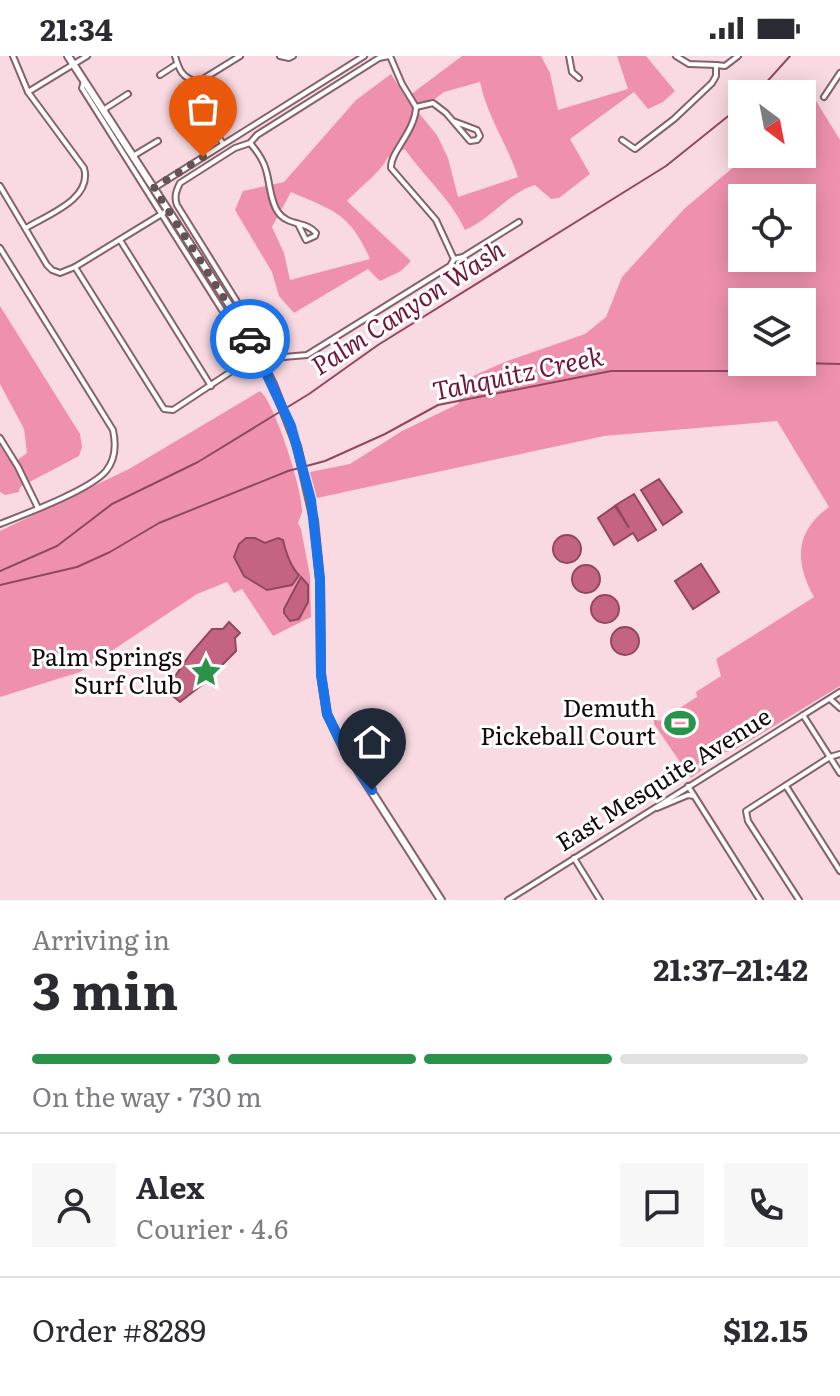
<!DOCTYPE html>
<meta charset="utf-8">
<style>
:root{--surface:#fff;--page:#f7f7f7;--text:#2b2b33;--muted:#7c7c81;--line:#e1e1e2;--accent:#2a9249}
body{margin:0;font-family:Literata,serif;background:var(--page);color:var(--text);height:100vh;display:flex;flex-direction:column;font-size:30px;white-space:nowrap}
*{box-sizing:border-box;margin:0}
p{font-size:26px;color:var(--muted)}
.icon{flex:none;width:44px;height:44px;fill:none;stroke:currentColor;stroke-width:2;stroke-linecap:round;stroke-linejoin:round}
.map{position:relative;height:844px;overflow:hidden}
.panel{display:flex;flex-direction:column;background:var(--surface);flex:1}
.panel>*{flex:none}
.needle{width:52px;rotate:148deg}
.fabs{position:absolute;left:728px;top:24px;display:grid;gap:16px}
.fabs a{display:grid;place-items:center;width:88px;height:88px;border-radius:0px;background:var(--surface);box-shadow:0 4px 20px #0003;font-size:40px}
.pin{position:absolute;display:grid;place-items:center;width:68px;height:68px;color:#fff;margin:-82px -34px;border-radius:50% 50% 50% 0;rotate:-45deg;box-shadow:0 0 8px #0007}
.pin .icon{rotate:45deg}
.courier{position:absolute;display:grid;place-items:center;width:80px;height:80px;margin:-40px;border:6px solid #1a73e8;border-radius:50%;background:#fff;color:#222;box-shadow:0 2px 10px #0007}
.overview em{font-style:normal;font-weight:700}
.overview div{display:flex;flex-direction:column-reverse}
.overview{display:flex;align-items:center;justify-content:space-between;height:136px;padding:0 32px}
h1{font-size:52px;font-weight:700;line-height:60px}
.bar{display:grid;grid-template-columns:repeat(4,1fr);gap:12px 8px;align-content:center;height:96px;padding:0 32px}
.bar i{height:10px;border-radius:6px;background:var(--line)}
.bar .current{background:var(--accent)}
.bar p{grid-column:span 4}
.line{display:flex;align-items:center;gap:20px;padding:0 32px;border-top:2px solid var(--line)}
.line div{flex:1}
.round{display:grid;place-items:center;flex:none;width:84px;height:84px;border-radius:0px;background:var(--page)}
.status{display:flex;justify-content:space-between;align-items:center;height:56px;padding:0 40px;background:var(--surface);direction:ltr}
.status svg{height:22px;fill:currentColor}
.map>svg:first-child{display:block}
.green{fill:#ef91ad;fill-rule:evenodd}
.water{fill:#c56383;stroke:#90485f;stroke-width:2}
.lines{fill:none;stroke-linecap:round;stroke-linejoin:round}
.stream{stroke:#90485f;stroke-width:2}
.minor-casing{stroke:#84626b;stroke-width:8}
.major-casing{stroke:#84626b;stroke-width:10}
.minor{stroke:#fff;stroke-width:4}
.major{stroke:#fff;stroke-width:6}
.done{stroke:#645256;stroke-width:8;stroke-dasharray:0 14.4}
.route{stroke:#1a73e8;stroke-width:10}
.labels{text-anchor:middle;stroke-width:6;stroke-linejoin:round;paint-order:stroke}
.poi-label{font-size:24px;fill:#14080b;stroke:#fff;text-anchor:end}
.street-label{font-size:24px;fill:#14080b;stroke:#fff}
.water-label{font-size:26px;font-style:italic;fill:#72173c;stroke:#fff}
</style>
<div class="status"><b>21:34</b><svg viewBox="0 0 49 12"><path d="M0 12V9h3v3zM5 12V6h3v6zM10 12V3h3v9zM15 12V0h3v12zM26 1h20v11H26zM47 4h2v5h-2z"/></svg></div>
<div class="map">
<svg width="840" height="844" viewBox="0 0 840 844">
<rect width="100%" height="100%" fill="#fadae2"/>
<g class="green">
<path d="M462 0H541L550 17 558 54 628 33 617 0H646L675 35 663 46 648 53 634 36 570 83 590 118 559 142 551 143 535 129C508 137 491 163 465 174 451 143 424 121 405 93L387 102C384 113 357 134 347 145L411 205 401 215 380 225 368 213 294 257 279 240 272 216 235 154 243 135 284 126 356 44 391 18 406 42ZM480 26C487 60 507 88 518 121L458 141 448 102 437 79 418 56 444 36ZM291 136C334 155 350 157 370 203L290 224 284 197 272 171Z"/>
<path d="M813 40 840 84V630L736 693 726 696 691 722 654 668V663L659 665 697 641 696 636 721 620 716 603 814 541C795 507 794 476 829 451L777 365 604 380 317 442 310 416 350 408 402 375 458 348 465 326 473 320 507 305 585 278 606 261 622 221 684 153 749 98H802V48ZM742 142H802V202H742ZM742 246H802V306H742Z"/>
<polygon points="0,250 80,378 82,391 79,400 20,431 19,436 5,439 0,436 0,390 12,408 27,397 24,373 0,328"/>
<path d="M260 335C274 345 303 435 302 455 302 458 299 464 298 467L301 473 310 520 311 561 273 580 242 533 234 537 227 526 197 538 80 616 0 641V475L129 413Z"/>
</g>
<g class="water">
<polygon points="659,423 682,456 663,469 641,434"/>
<polygon points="634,438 656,474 638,485 633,477 614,489 598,462 615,450 629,472 616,449"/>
<circle cx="567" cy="493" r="14"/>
<path d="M246 482H255L265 487 278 482 283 484C286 497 290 510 299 519L292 529 267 534 244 520 234 501 239 488Z"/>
<polygon points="701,508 719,536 693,553 675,525"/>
<circle cx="586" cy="523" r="14"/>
<polygon points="301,521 308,529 308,546 299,563 290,565 284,557 284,553"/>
<circle cx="605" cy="553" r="14"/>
<polygon points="229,566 240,577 235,582 236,595 203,628 180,646 167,635 169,629 191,597 212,573 223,573"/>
<circle cx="625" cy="585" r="14"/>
</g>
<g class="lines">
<g class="stream">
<polyline points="756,38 790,0"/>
<polyline points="0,515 57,490 112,448 198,406 309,338 378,289 666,110 742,49"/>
<polyline points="0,529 77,511 110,496 159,467 288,415 325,405 385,378 438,349 611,315 731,315 801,307 840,308"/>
</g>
<defs>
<g id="minor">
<path d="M13 0 28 36 84 112C93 143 47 159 26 172"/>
<path d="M175 0C179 14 182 22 198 26L205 58 223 88"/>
<polyline points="280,0 289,2 293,0"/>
<path d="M389 0 379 2 257 79 250 87 235 92 180 127C176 135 174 141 177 149L272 302 307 299 450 210 454 203 463 201 519 166"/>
<path d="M390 0 402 28 416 51C415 76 390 96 391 112L436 164 454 203"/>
<polyline points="569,0 572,16 579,22"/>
<polyline points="676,0 689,8 716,9"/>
<polyline points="160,19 177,8"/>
<polyline points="198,26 240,0"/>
<polyline points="28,36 87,0"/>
<polyline points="824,41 840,17"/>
<polyline points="416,51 433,47 446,57 470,85 477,84 480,80 477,74 453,65"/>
<polyline points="103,54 128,38"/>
<polyline points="186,67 205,58"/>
<polyline points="622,84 635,93 674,63 712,27 716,20 716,9 725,10 738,0"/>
<path d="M250 87C257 95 263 103 266 114 270 127 270 145 278 156 287 170 307 165 316 177L315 180 306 184 298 168"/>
<polyline points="133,100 158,85"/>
<polyline points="0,130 47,209 52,214 60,217 75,211 165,156"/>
<polyline points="154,132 364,0"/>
<polyline points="120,184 211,330"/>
<path d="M0 192 113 374C116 388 116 403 106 415 90 434 25 458 0 468"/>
<polyline points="75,211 164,353 173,354 250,303 239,281 82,32 84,25"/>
<polyline points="0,382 18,411 38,452"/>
<polyline points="830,643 840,652"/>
<polyline points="803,659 840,717"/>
<polyline points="688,730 760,844"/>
<polyline points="786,730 840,815"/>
<polyline points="657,752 688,739 694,740"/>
<polyline points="574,802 600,844"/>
<polyline points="508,844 840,636"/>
<polyline points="799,844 748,765 746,755 830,701 840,698"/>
</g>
<polyline id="major" points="68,0 245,273 273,328 297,390 314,464 320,524 321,618 327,658 343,691 441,844"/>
</defs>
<use href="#minor" class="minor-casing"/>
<use href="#major" class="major-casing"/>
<use href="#minor" class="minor"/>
<use href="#major" class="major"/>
</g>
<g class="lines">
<polyline class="done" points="203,101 154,132 250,283"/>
<polyline class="route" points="250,283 291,370 311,444 320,524 321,618 327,658 343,691 372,734"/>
</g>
<defs>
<symbol id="sight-bare" viewBox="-9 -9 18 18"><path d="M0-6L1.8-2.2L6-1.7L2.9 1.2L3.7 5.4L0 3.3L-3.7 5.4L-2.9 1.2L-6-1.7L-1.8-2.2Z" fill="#2a9249" stroke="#fff" stroke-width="2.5" paint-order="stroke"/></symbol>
<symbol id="stadium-bare" viewBox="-9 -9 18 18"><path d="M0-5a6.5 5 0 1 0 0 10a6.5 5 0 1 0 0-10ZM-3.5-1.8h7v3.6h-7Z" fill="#2a9249" stroke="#fff" stroke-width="2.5" paint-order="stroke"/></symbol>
</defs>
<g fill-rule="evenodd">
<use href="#sight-bare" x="184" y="594" width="44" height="44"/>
<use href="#stadium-bare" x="658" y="645" width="44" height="44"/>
</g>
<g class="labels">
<g class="poi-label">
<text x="182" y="610">Palm Springs<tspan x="182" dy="28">Surf Club</tspan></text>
<text x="656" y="661">Demuth<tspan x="656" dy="28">Pickeball Court</tspan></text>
</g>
<g class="street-label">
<text transform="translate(664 724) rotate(-32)" y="8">East Mesquite Avenue</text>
</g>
<g class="water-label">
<text transform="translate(408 252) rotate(-33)" y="9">Palm Canyon Wash</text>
<text transform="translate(518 318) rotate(-12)" y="9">Tahquitz Creek</text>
</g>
</g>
</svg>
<div class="fabs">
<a><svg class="needle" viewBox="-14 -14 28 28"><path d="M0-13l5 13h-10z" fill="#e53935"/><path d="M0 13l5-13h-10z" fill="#7c7c81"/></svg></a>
<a><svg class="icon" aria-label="locate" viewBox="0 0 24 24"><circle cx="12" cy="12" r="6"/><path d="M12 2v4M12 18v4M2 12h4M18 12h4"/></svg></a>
<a><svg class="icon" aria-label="layers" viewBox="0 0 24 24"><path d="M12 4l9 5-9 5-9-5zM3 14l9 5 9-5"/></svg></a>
</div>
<div class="pin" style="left:203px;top:101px;background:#ea580c"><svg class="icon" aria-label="bag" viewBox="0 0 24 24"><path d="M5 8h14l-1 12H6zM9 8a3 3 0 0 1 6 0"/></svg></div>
<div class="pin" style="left:372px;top:734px;background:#1f2937"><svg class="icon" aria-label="home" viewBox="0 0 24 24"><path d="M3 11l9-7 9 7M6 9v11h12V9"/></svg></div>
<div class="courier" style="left:250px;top:283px"><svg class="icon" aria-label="car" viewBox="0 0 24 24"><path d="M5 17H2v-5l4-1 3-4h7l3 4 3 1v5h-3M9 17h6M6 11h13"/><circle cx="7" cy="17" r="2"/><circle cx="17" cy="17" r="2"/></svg></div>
</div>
<section class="panel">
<div class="overview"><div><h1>3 min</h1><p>Arriving in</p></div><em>21:37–21:42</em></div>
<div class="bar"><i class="current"></i><i class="current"></i><i class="current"></i><i></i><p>On the way · 730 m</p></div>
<div class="line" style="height:144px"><a class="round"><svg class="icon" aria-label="person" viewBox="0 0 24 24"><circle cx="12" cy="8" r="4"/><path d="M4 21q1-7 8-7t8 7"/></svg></a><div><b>Alex</b><p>Courier · 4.6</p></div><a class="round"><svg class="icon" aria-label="chat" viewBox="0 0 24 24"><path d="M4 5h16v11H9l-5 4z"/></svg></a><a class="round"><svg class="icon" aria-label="phone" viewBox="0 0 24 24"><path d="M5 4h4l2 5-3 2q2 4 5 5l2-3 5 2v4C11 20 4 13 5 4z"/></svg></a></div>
<div class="line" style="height:104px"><div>Order #8289</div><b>$12.15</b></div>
</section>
